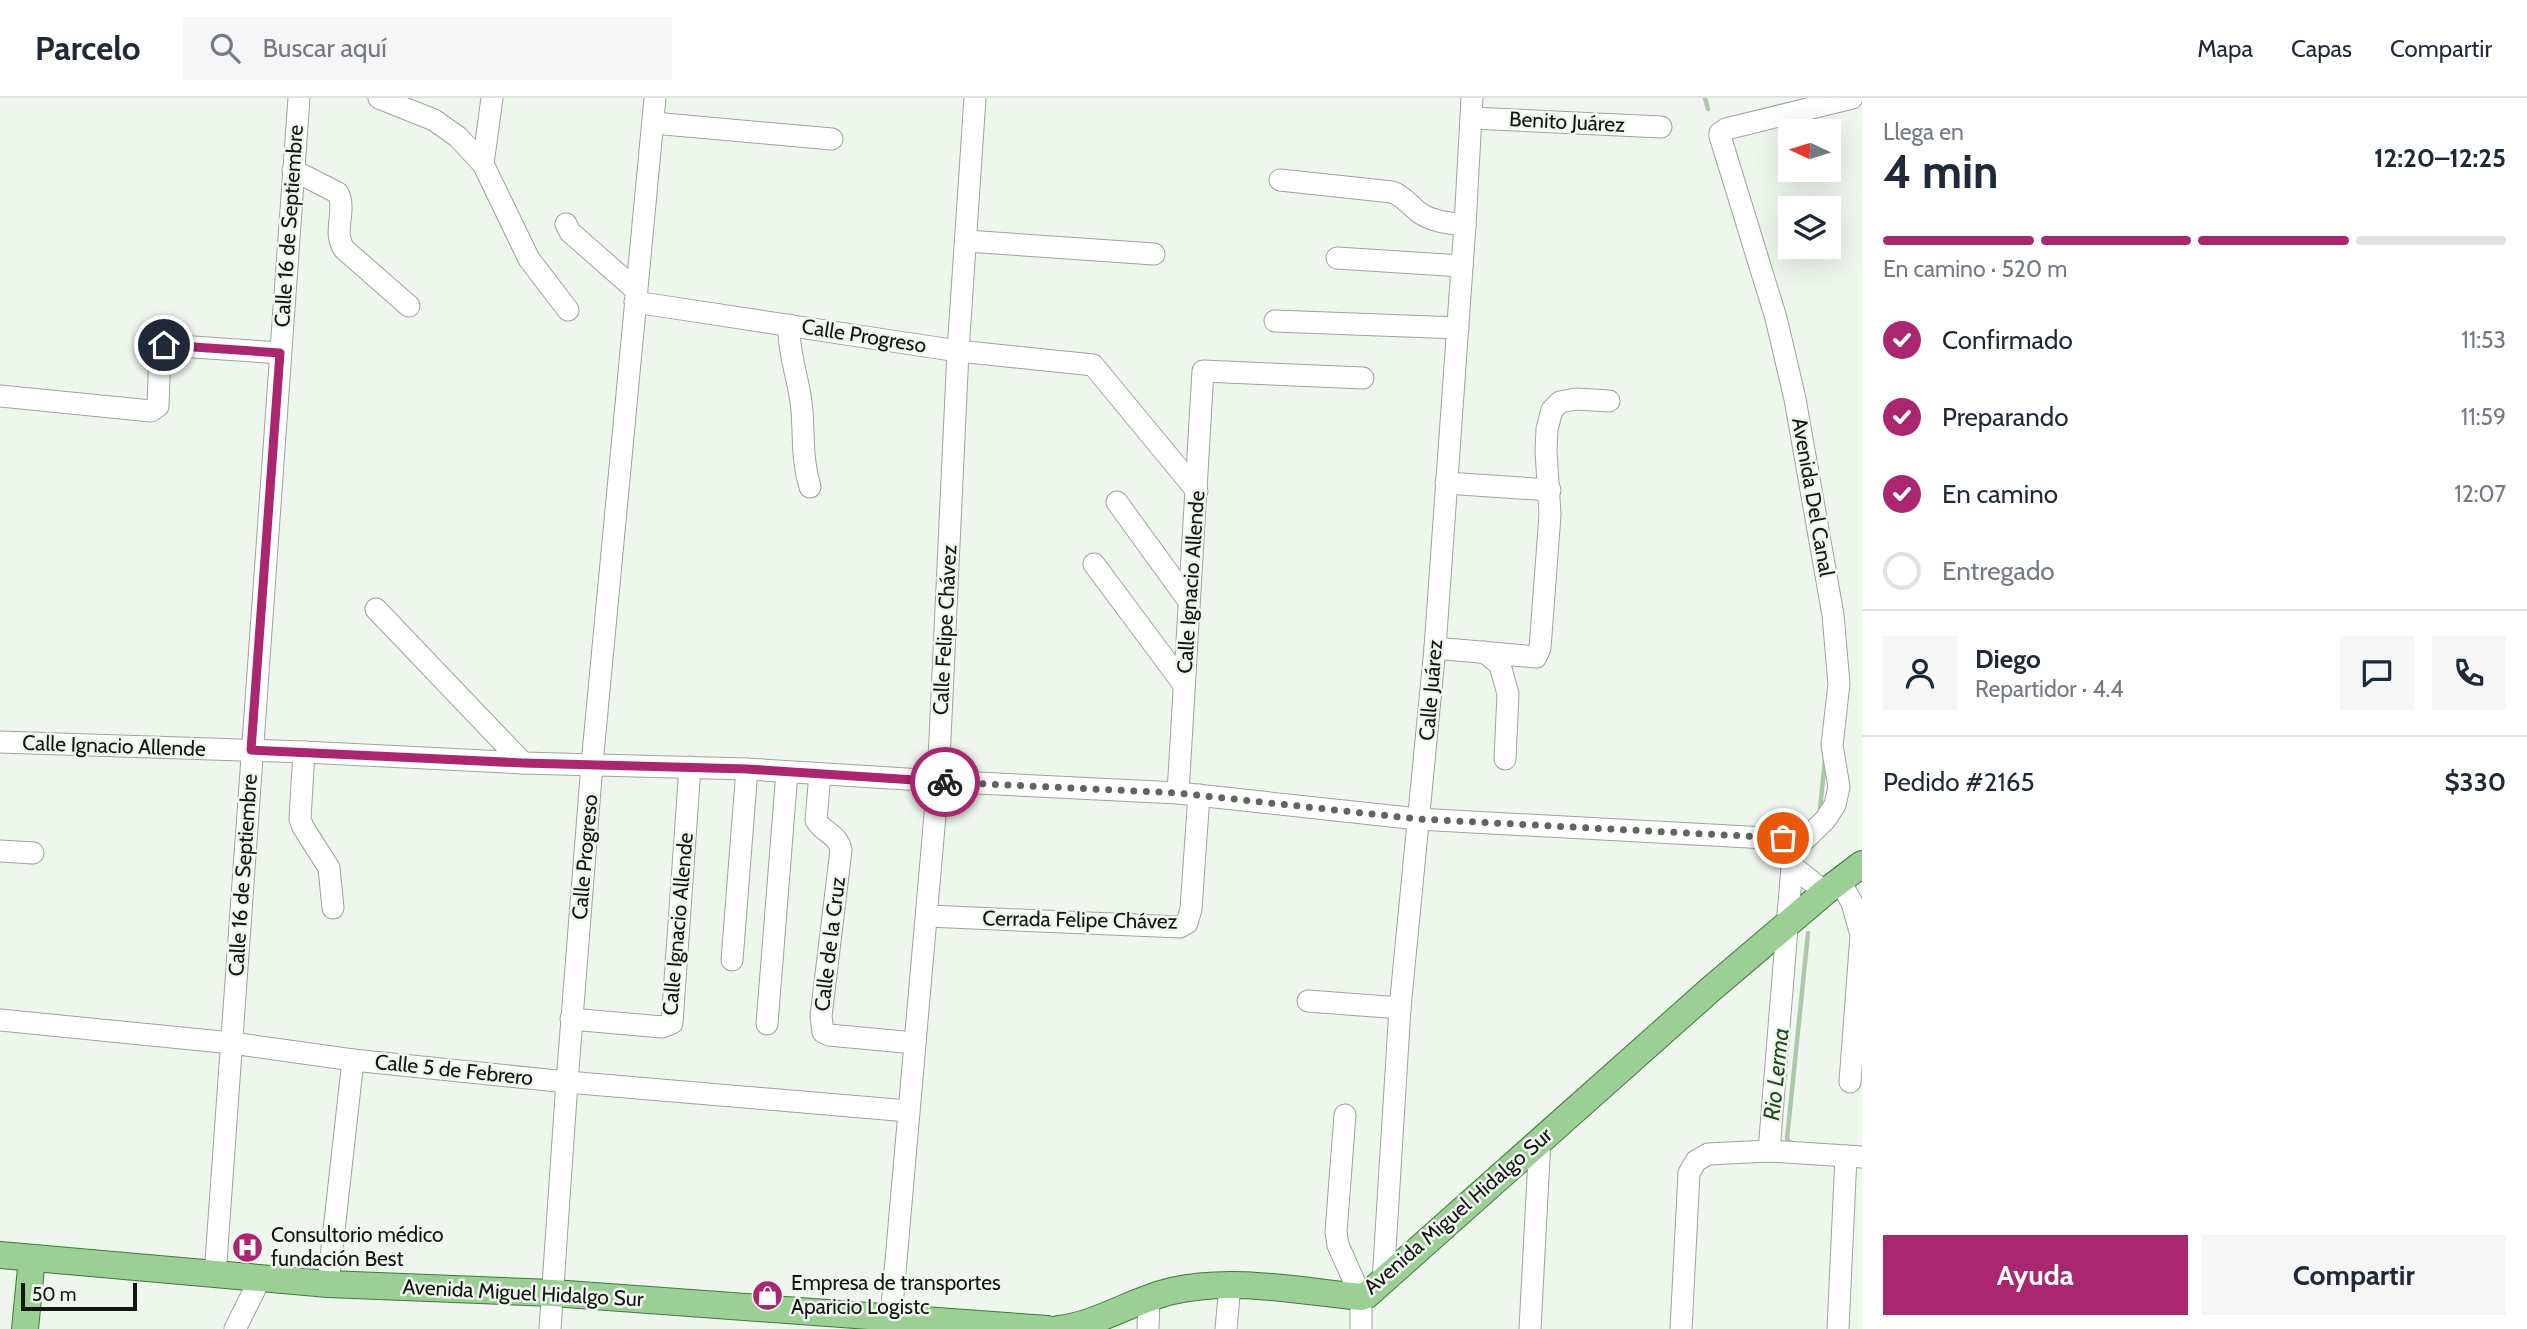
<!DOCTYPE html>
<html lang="es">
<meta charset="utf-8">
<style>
:root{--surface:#fff;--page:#f6f6f7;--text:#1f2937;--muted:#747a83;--line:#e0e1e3;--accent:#aa266f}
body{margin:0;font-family:Cabin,sans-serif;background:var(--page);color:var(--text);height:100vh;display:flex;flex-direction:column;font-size:26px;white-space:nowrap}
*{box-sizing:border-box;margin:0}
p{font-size:23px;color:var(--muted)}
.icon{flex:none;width:38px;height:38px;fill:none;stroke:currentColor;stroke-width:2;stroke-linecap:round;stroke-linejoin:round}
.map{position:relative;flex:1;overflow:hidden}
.details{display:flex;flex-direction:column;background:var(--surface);width:665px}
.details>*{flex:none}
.needle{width:46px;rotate:274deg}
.buttons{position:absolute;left:1778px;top:21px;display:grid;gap:14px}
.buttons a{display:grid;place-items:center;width:63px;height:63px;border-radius:0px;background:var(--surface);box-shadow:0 7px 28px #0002;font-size:35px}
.scale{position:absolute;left:21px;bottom:18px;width:116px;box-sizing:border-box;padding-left:7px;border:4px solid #141613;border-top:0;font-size:19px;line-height:24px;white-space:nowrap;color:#141613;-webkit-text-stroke:5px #eff6ee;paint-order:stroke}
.pin{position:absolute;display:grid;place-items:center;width:60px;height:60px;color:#fff;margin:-30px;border:4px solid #fff;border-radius:50%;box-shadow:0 2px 7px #0007}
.courier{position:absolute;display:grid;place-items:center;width:70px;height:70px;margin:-35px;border:5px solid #aa266f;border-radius:50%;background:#fff;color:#222;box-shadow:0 2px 9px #0007}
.summary em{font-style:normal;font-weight:800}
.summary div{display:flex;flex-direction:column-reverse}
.summary{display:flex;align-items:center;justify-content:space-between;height:119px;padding:0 21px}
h1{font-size:46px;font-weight:800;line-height:52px}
.bar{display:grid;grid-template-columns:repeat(4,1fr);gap:10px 7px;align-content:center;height:84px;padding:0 21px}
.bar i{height:9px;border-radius:5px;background:var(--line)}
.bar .on{background:var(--accent)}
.bar p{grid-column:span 4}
.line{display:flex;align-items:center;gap:18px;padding:0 21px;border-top:2px solid var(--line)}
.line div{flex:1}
.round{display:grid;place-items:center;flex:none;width:74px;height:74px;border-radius:0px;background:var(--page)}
ol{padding:0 21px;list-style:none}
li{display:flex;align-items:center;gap:21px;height:77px}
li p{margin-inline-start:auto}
li .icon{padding:7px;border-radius:50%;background:var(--accent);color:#fff;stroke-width:4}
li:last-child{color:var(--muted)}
li i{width:38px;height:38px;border:4px solid var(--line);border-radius:50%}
.primary-button{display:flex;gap:14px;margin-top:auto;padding:14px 21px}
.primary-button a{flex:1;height:80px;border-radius:0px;background:var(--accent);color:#fff;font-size:28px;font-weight:800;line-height:80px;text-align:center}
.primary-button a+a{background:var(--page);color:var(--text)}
header{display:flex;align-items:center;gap:42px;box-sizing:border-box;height:98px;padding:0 35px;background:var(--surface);border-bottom:2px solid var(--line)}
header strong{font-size:33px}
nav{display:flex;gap:38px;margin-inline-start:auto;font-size:24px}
.search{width:490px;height:63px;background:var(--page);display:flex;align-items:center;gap:18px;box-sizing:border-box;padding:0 24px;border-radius:0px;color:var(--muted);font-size:26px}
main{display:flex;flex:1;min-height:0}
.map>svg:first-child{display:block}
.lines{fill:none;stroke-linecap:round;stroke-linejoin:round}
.stream{stroke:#adc7aa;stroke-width:4.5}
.minor-casing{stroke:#9ea49d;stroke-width:23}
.major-casing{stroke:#40793b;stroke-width:28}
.minor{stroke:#fff;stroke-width:21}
.major{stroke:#9bcf96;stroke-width:26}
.done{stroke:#616460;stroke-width:7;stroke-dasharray:0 12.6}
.route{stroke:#aa266f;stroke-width:9}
.labels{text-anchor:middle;stroke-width:5;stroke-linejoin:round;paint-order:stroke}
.street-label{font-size:21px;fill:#141613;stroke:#eff6ee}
.poi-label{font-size:21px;fill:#141613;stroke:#eff6ee;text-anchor:start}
.water-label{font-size:23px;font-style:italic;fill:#234920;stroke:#eff6ee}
</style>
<header>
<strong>Parcelo</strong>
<div class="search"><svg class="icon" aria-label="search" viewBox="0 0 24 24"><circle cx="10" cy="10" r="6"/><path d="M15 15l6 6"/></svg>Buscar aquí</div>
<nav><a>Mapa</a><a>Capas</a><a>Compartir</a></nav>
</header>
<main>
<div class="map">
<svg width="1862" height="1231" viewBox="0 0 1862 1231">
<rect width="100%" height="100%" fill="#eff6ee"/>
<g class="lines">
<g class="stream">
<polyline points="1705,0 1708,11"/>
<polyline points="1820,711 1825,662"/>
<polyline points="1794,1048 1787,1041 1808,835"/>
</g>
<defs>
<g id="minor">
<polyline points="379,0 434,22 458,39 483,66 529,161 568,212"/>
<polyline points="1472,20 1661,29"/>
<polyline points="653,25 832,41"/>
<polyline points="483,66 492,0"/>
<path d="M293 72 338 95C347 113 332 133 344 151L409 208"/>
<path d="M1280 82 1392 94C1404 98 1410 108 1420 115 1433 124 1450 125 1465 127"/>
<polyline points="566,126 570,134 636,192"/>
<polyline points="966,143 1154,156"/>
<polyline points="1337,160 1462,168"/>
<polyline points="635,204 958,253 1093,267 1197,393"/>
<polyline points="1275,223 1458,230"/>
<path d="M789 227C788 257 800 284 802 313 804 340 802 363 810 389"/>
<polyline points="0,298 151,313 158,308 160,252 164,247 280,255"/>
<polyline points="1446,385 1550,392"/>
<polyline points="1117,404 1188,502"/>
<polyline points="1094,466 1184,587"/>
<polyline points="376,511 523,665"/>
<polyline points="1435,550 1536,559 1540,550 1550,417 1546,353 1547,331 1552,312 1560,304 1576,301 1609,303"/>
<polyline points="1485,554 1500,567 1508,596 1505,661"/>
<polyline points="0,644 304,654 523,665 747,671 938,683 1178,695 1418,721 1783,741 1789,748 1792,768 1769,1053"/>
<polyline points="304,654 300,721 303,729 329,770 333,810"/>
<path d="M820 676 816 722C823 735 838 736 841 752L821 918 823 934 829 937 915 945"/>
<polyline points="1178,695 1203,273 1363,280"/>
<polyline points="0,753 33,755"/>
<polyline points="1791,755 1825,722 1835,707 1839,689 1832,647 1839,586 1833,517 1795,301 1776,220 1720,38 1720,35 1726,31 1852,0"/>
<polyline points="1792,768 1825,794"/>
<polyline points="1840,783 1852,805 1861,837 1850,984"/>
<polyline points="927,818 1180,829 1187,825 1191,811 1199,697"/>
<polyline points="732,862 747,671"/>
<polyline points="1308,903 1400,910"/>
<polyline points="571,921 662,929 672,925 690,669"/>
<polyline points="0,922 232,945 353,962 567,984 908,1013"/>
<polyline points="767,926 787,674"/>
<polyline points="1345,1017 1336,1134 1338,1147 1361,1199 1361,1231"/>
<polyline points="215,1178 299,0"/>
<polyline points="1383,1184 1400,910 1435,550 1465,127 1472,0"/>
<polyline points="328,1186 353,962"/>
<polyline points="235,1231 260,1181"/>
<polyline points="550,1231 567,984 592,666 655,0"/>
<polyline points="890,1231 938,683 958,253 975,0"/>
<polyline points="1148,1231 1149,1200"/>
<polyline points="1226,1231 1230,1187"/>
<polyline points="1530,1231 1540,1041"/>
<polyline points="1681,1231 1689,1075 1696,1063 1708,1056 1769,1053 1862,1059"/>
<polyline points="1838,1231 1846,1058"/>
</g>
<g id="major">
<polyline points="0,1157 328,1186 553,1195 1047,1231"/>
<polyline points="25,1231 32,1160"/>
<path d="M1059 1231C1099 1226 1133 1202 1172 1193 1233 1179 1299 1193 1361 1199L1367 1197 1711 891 1825 794 1862 766"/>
</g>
</defs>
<use href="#minor" class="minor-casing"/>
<use href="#major" class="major-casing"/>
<use href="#minor" class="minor"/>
<use href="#major" class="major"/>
</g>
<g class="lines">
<polyline class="done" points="945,684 1178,695 1418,721 1783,740"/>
<polyline class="route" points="164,247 280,255 251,652 523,665 747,671 945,684"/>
</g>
<defs>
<symbol id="hospital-disc" viewBox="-11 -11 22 22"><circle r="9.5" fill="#aa266f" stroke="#eff6ee"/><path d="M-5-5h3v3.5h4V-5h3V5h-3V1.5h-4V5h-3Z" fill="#fff"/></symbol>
<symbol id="shop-disc" viewBox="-11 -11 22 22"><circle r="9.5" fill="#aa266f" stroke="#eff6ee"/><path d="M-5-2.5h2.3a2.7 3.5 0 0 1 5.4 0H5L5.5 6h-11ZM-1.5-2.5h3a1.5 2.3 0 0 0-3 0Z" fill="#fff"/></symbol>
</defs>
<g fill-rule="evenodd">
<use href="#hospital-disc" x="230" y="1132" width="35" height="35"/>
<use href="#shop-disc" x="750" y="1180" width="35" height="35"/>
</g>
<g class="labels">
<g class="street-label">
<text transform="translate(1567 24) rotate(3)" y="7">Benito Juárez</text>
<text transform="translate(289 128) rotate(-86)" y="7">Calle 16 de Septiembre</text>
<text transform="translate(864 238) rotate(9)" y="7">Calle Progreso</text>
<text transform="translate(1813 399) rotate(80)" y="7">Avenida Del Canal</text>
<text transform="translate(1191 484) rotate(-86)" y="7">Calle Ignacio Allende</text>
<text transform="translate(945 532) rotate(-87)" y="7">Calle Felipe Chávez</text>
<text transform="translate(1431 592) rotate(-85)" y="7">Calle Juárez</text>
<text transform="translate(114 648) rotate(2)" y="7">Calle Ignacio Allende</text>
<text transform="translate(585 759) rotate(-85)" y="7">Calle Progreso</text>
<text transform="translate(243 777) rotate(-86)" y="7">Calle 16 de Septiembre</text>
<text transform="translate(1080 822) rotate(1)" y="7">Cerrada Felipe Chávez</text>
<text transform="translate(678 826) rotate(-85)" y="7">Calle Ignacio Allende</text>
<text transform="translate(830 846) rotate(-83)" y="7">Calle de la Cruz</text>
<text transform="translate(454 972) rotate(6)" y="7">Calle 5 de Febrero</text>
<text transform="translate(1458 1113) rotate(-41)" y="7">Avenida Miguel Hidalgo Sur</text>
<text transform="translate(523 1195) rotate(3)" y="7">Avenida Miguel Hidalgo Sur</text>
</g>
<g class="poi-label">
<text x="271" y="1144">Consultorio médico<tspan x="271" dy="24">fundación Best</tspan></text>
<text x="791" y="1192">Empresa de transportes<tspan x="791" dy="24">Aparicio Logistc</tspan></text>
</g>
<g class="water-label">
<text transform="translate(1776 976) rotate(-84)" y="8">Rio Lerma</text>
</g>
</g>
</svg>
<div class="buttons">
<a><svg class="needle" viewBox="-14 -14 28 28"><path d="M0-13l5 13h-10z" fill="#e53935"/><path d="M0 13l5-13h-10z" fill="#747a83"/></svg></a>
<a><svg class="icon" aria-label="layers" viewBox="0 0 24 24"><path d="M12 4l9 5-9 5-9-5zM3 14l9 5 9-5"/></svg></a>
</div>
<div class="scale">50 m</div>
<div class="pin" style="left:1783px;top:740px;background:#ea580c"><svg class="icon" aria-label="bag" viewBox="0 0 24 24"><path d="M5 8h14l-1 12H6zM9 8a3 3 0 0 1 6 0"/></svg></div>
<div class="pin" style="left:164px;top:247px;background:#1f2937"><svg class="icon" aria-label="home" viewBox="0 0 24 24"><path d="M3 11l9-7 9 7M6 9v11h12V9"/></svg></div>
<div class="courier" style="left:945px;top:684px"><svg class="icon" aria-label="bike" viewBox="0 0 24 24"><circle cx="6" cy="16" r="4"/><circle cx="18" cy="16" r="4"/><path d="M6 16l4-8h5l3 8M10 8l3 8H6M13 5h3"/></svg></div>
</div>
<section class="details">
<div class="summary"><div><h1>4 min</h1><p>Llega en</p></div><em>12:20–12:25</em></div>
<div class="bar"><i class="on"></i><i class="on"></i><i class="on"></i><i></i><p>En camino · 520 m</p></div>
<ol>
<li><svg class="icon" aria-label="check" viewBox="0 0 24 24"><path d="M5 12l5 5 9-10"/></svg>Confirmado<p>11:53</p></li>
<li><svg class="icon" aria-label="check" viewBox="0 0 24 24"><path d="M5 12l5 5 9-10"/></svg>Preparando<p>11:59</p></li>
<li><svg class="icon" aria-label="check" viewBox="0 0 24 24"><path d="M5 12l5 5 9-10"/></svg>En camino<p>12:07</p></li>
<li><i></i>Entregado</li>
</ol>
<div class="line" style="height:126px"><a class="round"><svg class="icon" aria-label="person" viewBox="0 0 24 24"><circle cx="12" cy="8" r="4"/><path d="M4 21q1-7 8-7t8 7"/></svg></a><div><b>Diego</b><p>Repartidor · 4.4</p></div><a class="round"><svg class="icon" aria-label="chat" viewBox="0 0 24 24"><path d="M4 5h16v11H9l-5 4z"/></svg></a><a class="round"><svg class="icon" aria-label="phone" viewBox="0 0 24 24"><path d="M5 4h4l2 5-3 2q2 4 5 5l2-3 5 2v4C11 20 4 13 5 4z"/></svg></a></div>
<div class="line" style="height:91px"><div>Pedido #2165</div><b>$330</b></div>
<div class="primary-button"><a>Ayuda</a><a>Compartir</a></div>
</section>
</main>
